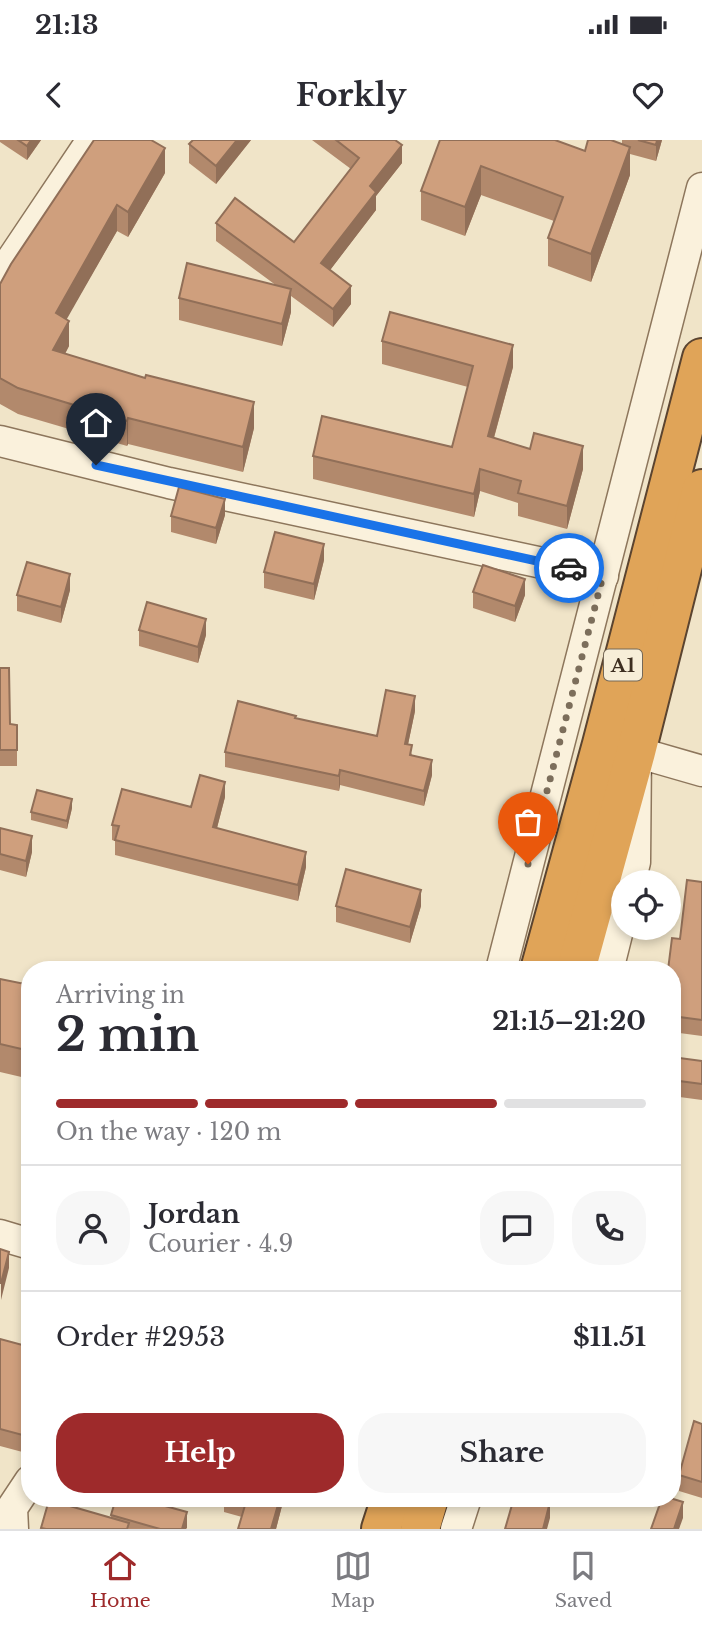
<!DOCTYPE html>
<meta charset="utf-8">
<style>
:root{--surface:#fff;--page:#f7f7f7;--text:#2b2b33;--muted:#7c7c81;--line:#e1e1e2;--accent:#9e2a2b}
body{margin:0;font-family:"Libre Baskerville",serif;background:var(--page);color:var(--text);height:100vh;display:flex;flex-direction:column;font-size:26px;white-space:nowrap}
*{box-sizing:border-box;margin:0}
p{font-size:23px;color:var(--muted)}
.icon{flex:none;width:38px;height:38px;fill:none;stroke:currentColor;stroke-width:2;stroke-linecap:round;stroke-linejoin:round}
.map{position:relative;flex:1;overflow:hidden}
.sheet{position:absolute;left:21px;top:821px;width:660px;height:546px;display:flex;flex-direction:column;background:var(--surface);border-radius:28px;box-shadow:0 4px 10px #0003}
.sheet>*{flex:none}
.buttons{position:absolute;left:611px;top:730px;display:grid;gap:14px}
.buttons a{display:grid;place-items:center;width:70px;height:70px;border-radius:50%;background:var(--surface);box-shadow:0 4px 10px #0003;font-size:35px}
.pin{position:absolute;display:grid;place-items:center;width:60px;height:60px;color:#fff;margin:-72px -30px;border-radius:50% 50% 50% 0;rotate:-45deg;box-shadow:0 0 7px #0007}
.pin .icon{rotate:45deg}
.courier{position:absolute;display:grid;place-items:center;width:70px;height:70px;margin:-35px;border:5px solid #1a73e8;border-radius:50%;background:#fff;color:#222;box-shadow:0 2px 9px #0007}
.overview em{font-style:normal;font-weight:700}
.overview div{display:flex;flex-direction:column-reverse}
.overview{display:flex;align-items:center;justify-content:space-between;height:119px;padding:0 35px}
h1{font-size:46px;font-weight:700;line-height:52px}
.bar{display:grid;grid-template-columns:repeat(4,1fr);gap:10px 7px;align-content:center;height:84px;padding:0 35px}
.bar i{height:9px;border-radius:5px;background:var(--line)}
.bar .on{background:var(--accent)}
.bar p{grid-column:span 4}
.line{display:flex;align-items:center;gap:18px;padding:0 35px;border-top:2px solid var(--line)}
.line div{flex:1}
.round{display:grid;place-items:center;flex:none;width:74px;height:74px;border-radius:28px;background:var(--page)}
.cta{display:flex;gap:14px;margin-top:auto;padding:14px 35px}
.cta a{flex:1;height:80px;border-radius:28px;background:var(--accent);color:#fff;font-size:28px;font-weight:700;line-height:80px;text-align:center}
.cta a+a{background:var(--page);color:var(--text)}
.status{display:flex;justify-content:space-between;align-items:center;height:49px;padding:0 35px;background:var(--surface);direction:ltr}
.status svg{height:19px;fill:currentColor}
header{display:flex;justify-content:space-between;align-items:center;height:91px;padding:0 35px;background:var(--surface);font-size:32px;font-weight:700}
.menu{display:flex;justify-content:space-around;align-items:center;height:98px;border-top:2px solid var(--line);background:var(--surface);font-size:19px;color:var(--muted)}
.menu a{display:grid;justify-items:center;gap:4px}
.menu .on{color:var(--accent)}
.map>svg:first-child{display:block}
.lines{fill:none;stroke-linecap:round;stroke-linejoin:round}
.minor-casing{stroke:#8d765c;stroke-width:33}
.highway-casing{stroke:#5b4430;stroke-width:42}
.minor{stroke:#faf1dc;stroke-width:30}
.highway{stroke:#e0a458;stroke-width:38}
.wall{fill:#b2896c}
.shaded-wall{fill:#916f58}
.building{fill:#cf9f7d;stroke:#916f58;stroke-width:2}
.done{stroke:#7c6e5b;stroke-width:7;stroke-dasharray:0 12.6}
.route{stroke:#1a73e8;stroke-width:9}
.labels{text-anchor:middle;stroke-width:7;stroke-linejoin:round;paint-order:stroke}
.shield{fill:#f7eed8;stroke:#756857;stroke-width:2}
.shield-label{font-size:19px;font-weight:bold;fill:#3d2e20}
</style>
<div class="status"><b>21:13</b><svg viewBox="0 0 49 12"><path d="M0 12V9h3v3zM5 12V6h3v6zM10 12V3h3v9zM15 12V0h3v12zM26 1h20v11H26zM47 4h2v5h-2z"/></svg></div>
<header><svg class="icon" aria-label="back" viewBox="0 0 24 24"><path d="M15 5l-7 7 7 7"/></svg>Forkly<svg class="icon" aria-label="heart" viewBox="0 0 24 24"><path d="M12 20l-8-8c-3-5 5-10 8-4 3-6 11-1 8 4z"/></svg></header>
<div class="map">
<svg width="702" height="1389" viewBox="0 0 702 1389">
<rect width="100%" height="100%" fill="#f0e4c8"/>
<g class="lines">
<defs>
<g id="minor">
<polyline points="0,137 92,0"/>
<polyline points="0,301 169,343 603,436"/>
<polyline points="630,742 635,722 636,612 702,631"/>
<polyline points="501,830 702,48"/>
<polyline points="608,830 623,770"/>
<polyline points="0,1095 30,1104"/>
<polyline points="13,1389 12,1368 30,1341"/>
<polyline points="456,1389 466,1358"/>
</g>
<g id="highway">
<polyline points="540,830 602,604 702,218"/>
<polyline points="576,830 636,612 702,349"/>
<polyline points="381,1389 391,1358"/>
<polyline points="420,1389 429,1358"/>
</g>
</defs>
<use href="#minor" class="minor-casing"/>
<use href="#highway" class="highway-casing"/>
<use href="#minor" class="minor"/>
<use href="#highway" class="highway"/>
</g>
<g class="wall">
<polygon points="0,0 41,0 27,20 0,2"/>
<polygon points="251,0 216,44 189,23 189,4"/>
<polygon points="312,0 395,0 402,23 376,56 376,70 330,130 351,164 333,187 291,156 291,172 282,206 179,180 179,158 277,146 216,101 216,83 294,102 351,29"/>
<polygon points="440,0 585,11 622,4 622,0 662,0 656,21 630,14 630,35 591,142 548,126 548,98 554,81 481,55 465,96 421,80 421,51"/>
<polygon points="165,33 128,97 117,91 66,179 69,206 65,214 254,288 243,332 128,304 127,306 18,274 0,264 0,144"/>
<polygon points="382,201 513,227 494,298 583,329 567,389 518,376 518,363 480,351 474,377 313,339 313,316 452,307 468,247 382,224"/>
<polygon points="225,375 216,404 171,392 171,376"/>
<polygon points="324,420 314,460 264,448 264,432"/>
<polygon points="70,450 61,483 17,471 17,455"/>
<polygon points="473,452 525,455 515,482 473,468"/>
<polygon points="139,490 206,495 198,523 139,506"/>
<polygon points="0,528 10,584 17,585 17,626 0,626"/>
<polygon points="415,571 408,604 412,615 432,635 424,666 340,645 339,651 225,627 225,612 296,579 377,596"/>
<polygon points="225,657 217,688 306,727 298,761 115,715 115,701 112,700 112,685 191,667"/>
<polygon points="72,668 67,689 31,680 31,672"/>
<polygon points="0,688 32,712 26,737 0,730"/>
<polygon points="702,742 702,896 672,892 672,830 680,799"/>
<polygon points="336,766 421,766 410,803 336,782"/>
<polygon points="0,839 30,845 30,939 0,932"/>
<polygon points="672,917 702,921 702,960 672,956"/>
<polygon points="0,1199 30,1207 30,1314 0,1306"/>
<polygon points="702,1284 702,1358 679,1351 679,1335"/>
<polygon points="224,1358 284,1358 276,1389 238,1389 242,1377 224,1372"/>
<polygon points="49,1360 111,1378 111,1375 186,1389 41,1389"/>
</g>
<g class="shaded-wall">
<polygon points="31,0 41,0 27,20 27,6"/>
<polygon points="237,0 251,0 216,44 216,26"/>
<polygon points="657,0 662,0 656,21 656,5"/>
<polygon points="402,5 402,23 376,56 376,70 321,142 321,123 370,46"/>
<polygon points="630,7 630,35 591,142 591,114"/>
<polygon points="165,8 165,33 128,97 128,72"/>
<polygon points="481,26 481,55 465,96 465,67"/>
<polygon points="117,65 117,91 56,198 56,173"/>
<polygon points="351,146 351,164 333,187 333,169"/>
<polygon points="291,149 291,172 282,206 282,184"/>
<polygon points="69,181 69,206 53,236 53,210"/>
<polygon points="513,205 513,227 488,319 488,296"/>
<polygon points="254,262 254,288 243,332 243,307"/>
<polygon points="128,278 128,304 127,306 127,281"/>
<polygon points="583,306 583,329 567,389 567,366"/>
<polygon points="480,329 480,351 474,377 474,354"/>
<polygon points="225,359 225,375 216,404 216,388"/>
<polygon points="324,404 324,420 314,460 314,444"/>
<polygon points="70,434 70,450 61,483 61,467"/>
<polygon points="525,439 525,455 515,482 515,466"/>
<polygon points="206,479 206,495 198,523 198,507"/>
<polygon points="415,556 415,571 405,619 405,604"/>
<polygon points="432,620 432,635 424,666 424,651"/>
<polygon points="340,630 340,645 339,651 339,636"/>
<polygon points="225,642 225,657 213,703 213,687"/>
<polygon points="72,659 72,668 67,689 67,681"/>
<polygon points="32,696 32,712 26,737 26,721"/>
<polygon points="306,712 306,727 298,761 298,745"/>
<polygon points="421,750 421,766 410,803 410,787"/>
<polygon points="9,1112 9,1128 1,1160 1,1143"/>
<polygon points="280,1358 284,1358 276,1389 271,1389"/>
<polygon points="550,1362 550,1378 547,1389 543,1389"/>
<polygon points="683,1362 683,1378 679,1389 674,1389"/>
<polygon points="187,1372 187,1388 186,1389 182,1389"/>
</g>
<g class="building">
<polygon points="18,0 31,0 27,6"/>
<polygon points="94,0 151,0 165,8 128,72 117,65 56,173 69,181 53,210 145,238 146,235 254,262 243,307 128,278 127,281 18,248 0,238 0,144 11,124"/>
<polygon points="193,0 237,0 216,26 189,4"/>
<polygon points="336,0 395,0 402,5 370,46 376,52 321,123 351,146 333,169 216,83 235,58 294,102 359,18"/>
<polygon points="440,0 555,0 585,11 588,0 611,0 630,7 591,114 548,98 563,57 481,26 465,67 421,51"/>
<polygon points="638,0 657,0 656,5"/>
<polygon points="187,123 291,149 282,184 179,158"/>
<polygon points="390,172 513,205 488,296 530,309 534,293 583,306 567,366 518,353 521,341 480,329 474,354 313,316 322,276 452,307 473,226 382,201"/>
<polygon points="179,347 225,359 216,388 171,376"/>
<polygon points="275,392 324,404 314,444 264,432"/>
<polygon points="27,422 70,434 61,467 17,455"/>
<polygon points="483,425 525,439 515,466 473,452"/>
<polygon points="147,462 206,479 198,507 139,490"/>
<polygon points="0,528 9,528 10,584 17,585 17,610 0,610"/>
<polygon points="386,550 415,556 405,604 412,605 410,615 432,620 424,651 340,630 339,636 225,612 238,561 296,576 295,578 377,596"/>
<polygon points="200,635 225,642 213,687 306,712 298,745 115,700 119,686 112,685 122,649 191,667"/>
<polygon points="37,650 72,659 67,681 31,672"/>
<polygon points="0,688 32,696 26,721 0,714"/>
<polygon points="346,729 421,750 410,787 336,766"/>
<polygon points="687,740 702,742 702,880 672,876 672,830 668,830 672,798 680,799"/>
<polygon points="0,839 30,845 30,911 0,904"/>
<polygon points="672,917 702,921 702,944 672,940"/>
<polygon points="0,1109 9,1112 1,1143 0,1143"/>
<polygon points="0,1199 30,1207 30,1297 0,1289"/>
<polygon points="694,1281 702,1284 702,1342 679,1335"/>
<polygon points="116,1358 136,1358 187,1372 182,1389 160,1389 111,1375"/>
<polygon points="234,1358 280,1358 271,1389 238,1389 246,1362"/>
<polygon points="514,1358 535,1358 550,1362 543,1389 505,1389"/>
<polygon points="662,1358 670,1358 683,1362 674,1389 651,1389"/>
<polygon points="49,1360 129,1383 127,1389 46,1389 41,1388"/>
</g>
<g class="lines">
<polyline class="done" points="528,724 603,436 569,428"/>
<polyline class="route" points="96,325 569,428"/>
</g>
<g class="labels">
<rect class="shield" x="604" y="509.5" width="38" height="31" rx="5"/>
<g class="shield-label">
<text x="623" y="532">A1</text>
</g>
</g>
</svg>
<div class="buttons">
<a><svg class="icon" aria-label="locate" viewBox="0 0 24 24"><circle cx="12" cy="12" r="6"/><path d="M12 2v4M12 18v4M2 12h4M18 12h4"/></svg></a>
</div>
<div class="pin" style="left:528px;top:724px;background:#ea580c"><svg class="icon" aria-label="bag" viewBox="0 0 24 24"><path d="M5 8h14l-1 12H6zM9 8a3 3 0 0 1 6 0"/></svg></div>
<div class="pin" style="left:96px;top:325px;background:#1f2937"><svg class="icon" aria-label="home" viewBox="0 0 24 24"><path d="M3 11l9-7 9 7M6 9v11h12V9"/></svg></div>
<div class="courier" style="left:569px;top:428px"><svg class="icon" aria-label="car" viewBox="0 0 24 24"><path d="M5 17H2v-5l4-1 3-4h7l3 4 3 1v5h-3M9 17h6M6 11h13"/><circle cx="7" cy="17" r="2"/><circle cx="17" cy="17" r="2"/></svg></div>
<section class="sheet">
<div class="overview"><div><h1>2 min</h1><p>Arriving in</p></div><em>21:15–21:20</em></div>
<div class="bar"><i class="on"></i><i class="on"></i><i class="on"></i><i></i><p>On the way · 120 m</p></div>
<div class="line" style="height:126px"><a class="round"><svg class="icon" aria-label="person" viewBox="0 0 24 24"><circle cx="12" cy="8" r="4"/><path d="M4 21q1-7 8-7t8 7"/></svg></a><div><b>Jordan</b><p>Courier · 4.9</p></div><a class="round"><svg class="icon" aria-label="chat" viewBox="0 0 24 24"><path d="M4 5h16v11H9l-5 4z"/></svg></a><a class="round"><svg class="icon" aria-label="phone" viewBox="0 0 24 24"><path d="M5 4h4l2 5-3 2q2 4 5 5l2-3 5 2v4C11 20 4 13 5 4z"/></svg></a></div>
<div class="line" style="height:91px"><div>Order #2953</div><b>$11.51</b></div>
<div class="cta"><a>Help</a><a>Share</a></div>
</section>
</div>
<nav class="menu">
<a class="on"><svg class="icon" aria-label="home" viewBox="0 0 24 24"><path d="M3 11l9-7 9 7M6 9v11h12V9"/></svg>Home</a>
<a><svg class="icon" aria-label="map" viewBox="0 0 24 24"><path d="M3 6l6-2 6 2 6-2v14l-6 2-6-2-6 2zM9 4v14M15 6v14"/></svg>Map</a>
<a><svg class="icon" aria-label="saved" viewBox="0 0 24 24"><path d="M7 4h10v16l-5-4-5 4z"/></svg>Saved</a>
</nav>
